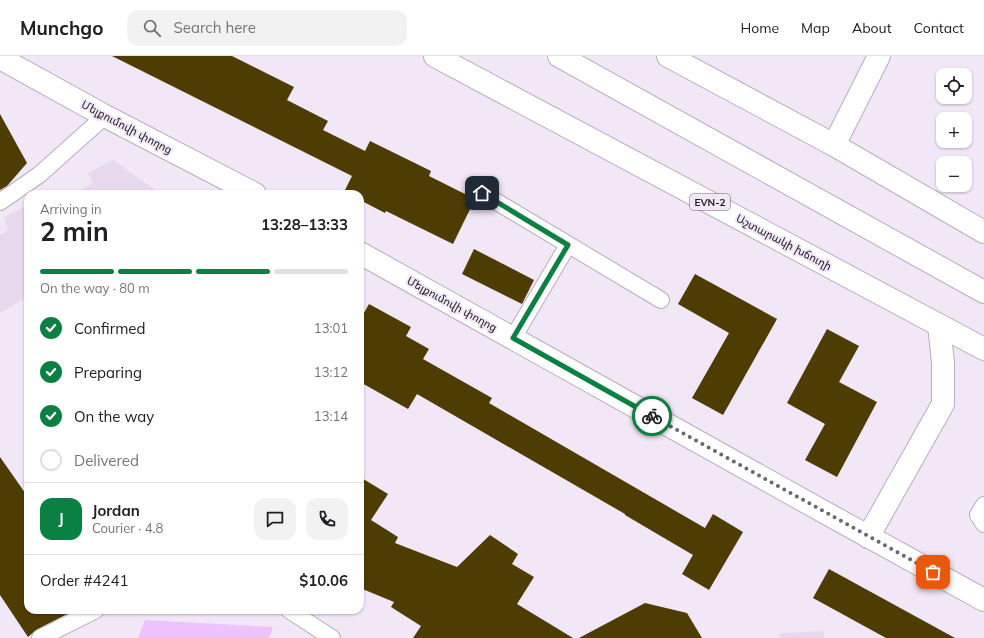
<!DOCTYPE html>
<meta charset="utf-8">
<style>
:root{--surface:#fff;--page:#f2f2f2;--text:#202124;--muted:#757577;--line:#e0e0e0;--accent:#0b8043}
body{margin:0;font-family:Mulish,"Noto Sans Armenian",sans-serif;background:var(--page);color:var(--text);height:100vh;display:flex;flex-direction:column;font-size:15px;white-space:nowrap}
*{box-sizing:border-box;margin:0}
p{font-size:13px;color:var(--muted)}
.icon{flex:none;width:22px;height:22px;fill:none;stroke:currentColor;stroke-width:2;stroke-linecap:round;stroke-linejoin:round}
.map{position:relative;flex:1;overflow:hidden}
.panel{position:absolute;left:24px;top:134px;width:340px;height:424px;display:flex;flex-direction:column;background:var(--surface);border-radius:12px;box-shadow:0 1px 3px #0004}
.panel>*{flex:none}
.fabs{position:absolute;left:936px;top:12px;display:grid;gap:8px}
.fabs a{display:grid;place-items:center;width:36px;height:36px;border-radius:8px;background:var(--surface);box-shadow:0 1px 3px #0004;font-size:20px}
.pin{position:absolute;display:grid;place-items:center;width:34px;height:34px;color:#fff;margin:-17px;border-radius:8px;box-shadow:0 2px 6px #0006}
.courier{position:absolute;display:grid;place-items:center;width:40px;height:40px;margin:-20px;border:3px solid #0b8043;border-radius:50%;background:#fff;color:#222;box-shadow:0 1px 5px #0007}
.overview em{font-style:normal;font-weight:700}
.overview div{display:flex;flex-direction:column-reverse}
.overview{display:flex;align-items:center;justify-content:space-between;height:68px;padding:0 16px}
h1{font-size:26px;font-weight:700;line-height:30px}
.bar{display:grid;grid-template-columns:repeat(4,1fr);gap:6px 4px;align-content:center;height:48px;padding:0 16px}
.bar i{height:5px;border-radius:3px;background:var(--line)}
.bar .current{background:var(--accent)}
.bar p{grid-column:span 4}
.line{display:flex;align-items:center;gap:10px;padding:0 16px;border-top:1px solid var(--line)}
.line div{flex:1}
.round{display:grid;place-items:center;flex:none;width:42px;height:42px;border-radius:12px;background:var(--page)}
ol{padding:0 16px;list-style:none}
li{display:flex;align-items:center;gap:12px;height:44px}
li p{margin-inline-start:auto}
li .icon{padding:4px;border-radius:50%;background:var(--accent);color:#fff;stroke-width:4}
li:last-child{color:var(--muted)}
li i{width:22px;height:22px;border:2px solid var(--line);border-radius:50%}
header{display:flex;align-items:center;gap:24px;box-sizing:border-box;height:56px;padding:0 20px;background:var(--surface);border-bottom:1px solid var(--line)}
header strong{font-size:19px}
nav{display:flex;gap:22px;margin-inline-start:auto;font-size:14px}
.search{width:280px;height:36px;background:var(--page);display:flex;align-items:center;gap:10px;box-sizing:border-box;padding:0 14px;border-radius:12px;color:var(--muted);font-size:15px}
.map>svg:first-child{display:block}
.built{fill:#e9d9ef}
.green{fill:#eec2fe}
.building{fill:#4e3d02}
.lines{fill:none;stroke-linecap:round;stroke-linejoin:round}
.lane-casing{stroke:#b8adbc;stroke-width:18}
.secondary-casing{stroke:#b8adbc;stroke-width:24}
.primary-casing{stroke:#b8adbc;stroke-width:24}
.lane{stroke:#fff;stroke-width:16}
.secondary{stroke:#fff;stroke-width:22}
.primary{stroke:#fff;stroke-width:22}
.done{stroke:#6c666f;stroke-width:4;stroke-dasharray:0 7.2}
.route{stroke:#0b8043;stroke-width:5}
.labels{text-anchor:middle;stroke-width:4;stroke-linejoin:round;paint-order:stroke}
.shield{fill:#f2e7f6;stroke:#625c64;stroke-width:1}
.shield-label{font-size:10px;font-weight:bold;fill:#242026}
.street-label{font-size:11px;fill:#242026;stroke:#f2e7f6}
</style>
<header>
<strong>Munchgo</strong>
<div class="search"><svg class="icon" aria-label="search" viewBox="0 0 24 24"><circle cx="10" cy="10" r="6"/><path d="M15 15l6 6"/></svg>Search here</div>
<nav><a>Home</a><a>Map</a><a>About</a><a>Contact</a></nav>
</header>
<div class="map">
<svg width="984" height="582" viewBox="0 0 984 582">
<rect width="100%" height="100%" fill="#f2e7f6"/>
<g class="built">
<polygon points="113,104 154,133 157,138 73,138 93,127 88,117"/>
<polygon points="28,149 28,241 0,257 0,179 8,174 4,161"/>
<polygon points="824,575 824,582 780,582 779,577"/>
</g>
<polygon class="green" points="145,564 273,571 269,582 138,582"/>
<g class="building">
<polygon points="112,0 232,0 294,31 287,44 328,65 323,74 365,95 370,85 431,115 429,120 475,143 453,188 386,155 385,157 360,144 360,138 347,138 344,136 352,120"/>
<polygon points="0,58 27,107 7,130 0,134"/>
<polygon points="474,193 534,224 522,248 462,218"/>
<polygon points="695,218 777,263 723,359 692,342 729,277 678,248"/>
<polygon points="369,248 411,271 406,280 429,293 423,303 492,342 489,347 705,472 713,458 743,476 709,534 682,518 693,499 625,459 625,458 417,338 408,353 360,326 360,264"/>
<polygon points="827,273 859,290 839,326 877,346 837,421 805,404 825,368 787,347"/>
<polygon points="0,401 28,441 28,554 75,554 36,574 28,581 0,539"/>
<polygon points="360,421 388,438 371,464 398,481 395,487 457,511 490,479 518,498 512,508 534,521 517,548 573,582 413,582 421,570 391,551 394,546 360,532"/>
<polygon points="829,513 955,582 886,582 813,542"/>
<polygon points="645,547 687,557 702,582 579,582"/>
</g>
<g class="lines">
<defs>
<g id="lane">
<polyline points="482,137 661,244"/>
<polyline points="0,146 39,119 105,60"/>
<polyline points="513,282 568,189"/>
<polyline points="984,449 978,459 984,468"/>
<polyline points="289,554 332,582"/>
<polyline points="40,582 96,554"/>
</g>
<g id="secondary">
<polyline points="668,0 834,89 984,176"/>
<polyline points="0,2 105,60 255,138"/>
<polyline points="834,89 879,0"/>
<polyline points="360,197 833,461 984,544"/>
<polyline points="868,481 943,348 943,307 939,269"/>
</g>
<g id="primary">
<polyline points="435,0 984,293"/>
<polyline points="559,0 984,236"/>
</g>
</defs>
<use href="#lane" class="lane-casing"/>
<use href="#secondary" class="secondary-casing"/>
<use href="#primary" class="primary-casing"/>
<use href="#lane" class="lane"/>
<use href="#secondary" class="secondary"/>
<use href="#primary" class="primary"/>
</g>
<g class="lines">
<polyline class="done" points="652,360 933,516"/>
<polyline class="route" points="482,137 568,189 513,282 652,360"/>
</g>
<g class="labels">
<rect class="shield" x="690" y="138" width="40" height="16" rx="3"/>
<g class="shield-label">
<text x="710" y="150">EVN-2</text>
</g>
<g class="street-label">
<text transform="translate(127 71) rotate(28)" y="4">Մելքումովի փողոց</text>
<text transform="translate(784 186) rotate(28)" y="4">Աշտարակի խճուղի</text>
<text transform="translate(452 248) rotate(29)" y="4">Մելքումովի փողոց</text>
</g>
</g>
</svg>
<div class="fabs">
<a><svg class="icon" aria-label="locate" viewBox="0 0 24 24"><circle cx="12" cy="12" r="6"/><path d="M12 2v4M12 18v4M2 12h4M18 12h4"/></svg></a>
<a>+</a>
<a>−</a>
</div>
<div class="pin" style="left:933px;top:516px;background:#ea580c"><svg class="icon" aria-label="bag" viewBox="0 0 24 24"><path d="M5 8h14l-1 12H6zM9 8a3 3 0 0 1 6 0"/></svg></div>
<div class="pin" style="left:482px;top:137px;background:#1f2937"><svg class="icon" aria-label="home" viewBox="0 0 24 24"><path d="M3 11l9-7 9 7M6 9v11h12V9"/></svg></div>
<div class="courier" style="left:652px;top:360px"><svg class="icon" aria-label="bike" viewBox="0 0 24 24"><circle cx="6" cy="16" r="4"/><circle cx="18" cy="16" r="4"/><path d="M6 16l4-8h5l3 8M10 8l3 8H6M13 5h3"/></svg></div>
<section class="panel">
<div class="overview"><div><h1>2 min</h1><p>Arriving in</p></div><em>13:28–13:33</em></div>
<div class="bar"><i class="current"></i><i class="current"></i><i class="current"></i><i></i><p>On the way · 80 m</p></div>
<ol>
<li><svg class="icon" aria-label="check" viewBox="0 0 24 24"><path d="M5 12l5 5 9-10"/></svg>Confirmed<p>13:01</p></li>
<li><svg class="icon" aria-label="check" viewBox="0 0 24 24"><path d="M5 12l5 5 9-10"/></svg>Preparing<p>13:12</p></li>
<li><svg class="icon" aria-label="check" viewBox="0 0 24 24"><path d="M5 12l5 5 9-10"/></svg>On the way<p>13:14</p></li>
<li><i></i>Delivered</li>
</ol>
<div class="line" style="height:72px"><b class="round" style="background:var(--accent);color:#fff">J</b><div><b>Jordan</b><p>Courier · 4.8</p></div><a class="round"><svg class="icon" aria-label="chat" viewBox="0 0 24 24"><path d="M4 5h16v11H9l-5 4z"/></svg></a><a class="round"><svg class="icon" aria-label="phone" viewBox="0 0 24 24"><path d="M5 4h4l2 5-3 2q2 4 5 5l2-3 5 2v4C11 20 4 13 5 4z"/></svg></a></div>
<div class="line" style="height:52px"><div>Order #4241</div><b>$10.06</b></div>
</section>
</div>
